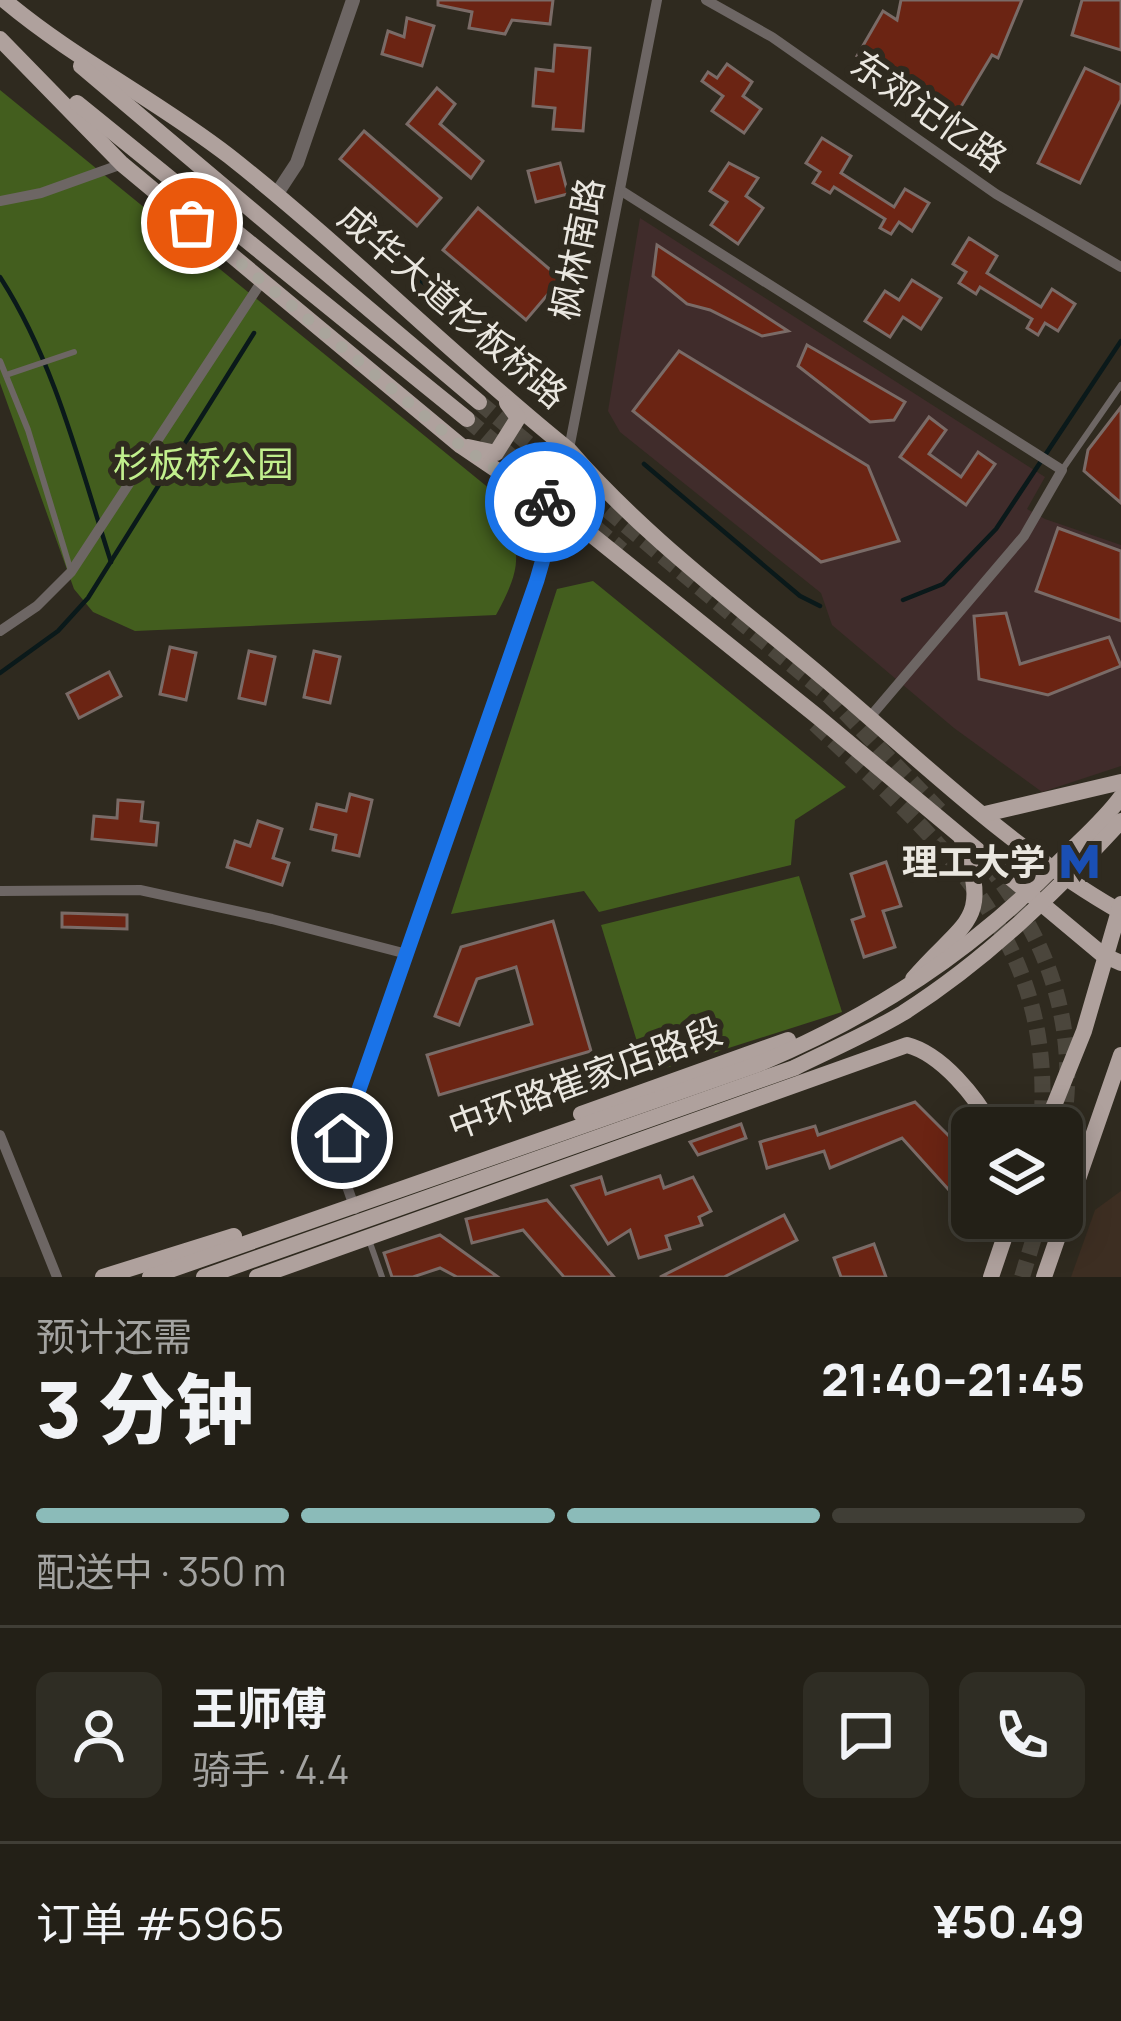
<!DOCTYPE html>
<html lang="zh">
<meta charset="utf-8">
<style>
:root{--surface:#232017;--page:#2f2d24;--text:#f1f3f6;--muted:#a3a3a1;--line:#403e36;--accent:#8bbbb9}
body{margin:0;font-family:Manrope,"Noto Sans SC",sans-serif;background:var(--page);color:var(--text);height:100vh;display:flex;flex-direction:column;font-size:45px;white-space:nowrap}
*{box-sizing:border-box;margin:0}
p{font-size:39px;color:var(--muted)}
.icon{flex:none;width:66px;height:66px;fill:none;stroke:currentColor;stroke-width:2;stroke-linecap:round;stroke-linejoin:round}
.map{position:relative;height:1277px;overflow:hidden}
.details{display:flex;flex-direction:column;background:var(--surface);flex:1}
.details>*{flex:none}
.buttons{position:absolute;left:951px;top:1107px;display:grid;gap:24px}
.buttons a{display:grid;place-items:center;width:132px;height:132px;border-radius:18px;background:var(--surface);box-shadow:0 6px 30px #0003,0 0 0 3px var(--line);font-size:60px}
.pin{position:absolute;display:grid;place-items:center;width:102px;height:102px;color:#fff;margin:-51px;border:6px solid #fff;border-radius:50%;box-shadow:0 3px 12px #0007}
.courier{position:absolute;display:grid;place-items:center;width:120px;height:120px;margin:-60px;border:9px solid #1a73e8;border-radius:50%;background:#fff;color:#222;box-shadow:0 3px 15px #0007}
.head em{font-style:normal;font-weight:800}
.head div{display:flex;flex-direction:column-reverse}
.head{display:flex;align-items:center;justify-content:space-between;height:204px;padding:0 36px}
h1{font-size:78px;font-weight:800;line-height:90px}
.bar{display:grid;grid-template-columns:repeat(4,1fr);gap:18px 12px;align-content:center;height:144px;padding:0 36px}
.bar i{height:15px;border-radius:9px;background:var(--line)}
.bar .active{background:var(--accent)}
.bar p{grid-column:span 4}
.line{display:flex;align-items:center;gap:30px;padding:0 36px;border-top:3px solid var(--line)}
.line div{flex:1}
.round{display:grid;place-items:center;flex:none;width:126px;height:126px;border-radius:18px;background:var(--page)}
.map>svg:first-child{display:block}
.commercial{fill:#402c2b}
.education{fill:#3d2e22}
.green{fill:#435e1e}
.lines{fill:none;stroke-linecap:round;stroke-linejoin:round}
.stream{stroke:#0a191a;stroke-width:4.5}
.building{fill:#6b2413;stroke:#7a6b67;stroke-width:3}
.primary-tunnel{stroke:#4b463c;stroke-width:16;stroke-dasharray:16 8;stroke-linecap:butt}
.service{stroke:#6d6664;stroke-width:6}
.minor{stroke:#6d6664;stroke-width:10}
.tertiary{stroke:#6d6664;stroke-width:14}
.primary{stroke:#afa19d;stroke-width:16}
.done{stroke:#a9a59c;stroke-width:12;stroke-dasharray:0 21.6}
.route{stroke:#1a73e8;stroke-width:15}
.labels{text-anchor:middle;stroke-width:12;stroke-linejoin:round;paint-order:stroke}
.street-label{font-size:36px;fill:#eae7e0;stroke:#2f2a1f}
.park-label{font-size:36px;fill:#c1ef8d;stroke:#2f2a1f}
.poi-label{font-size:36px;font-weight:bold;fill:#eae7e0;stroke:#2f2a1f;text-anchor:end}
</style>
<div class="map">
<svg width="1121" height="1277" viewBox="0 0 1121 1277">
<rect width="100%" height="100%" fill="#2f2a1f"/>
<polygon class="commercial" points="640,218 1045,477 1027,509 1045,519 1121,545 1121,766 1042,792 954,728 832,625 821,593 620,432 608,411"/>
<polygon class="education" points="1121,1191 1121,1277 1071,1277 1095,1210"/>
<g class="green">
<path d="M0 90 501 498C519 553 525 562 496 615L135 631 93 612 74 589 0 383Z"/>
<polygon points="593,581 846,787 795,820 791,865 599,912 584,891 451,914 557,589"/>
<polygon points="799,876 842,1012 647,1074 601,925"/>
</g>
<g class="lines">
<g class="stream">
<polyline points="414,275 534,373"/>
<path d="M0 277C55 362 80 466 111 562"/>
<polyline points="644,464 800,596 820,606"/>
<polyline points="903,600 943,584 996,529 1121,341"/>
<polyline points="0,673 58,631 88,598 254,333"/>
</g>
</g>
<g class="building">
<polygon points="438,0 553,0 550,24 512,20 505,34 469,28 472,12 438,5"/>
<polygon points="901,0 1022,0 998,58 992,55 956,115 857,56 883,11 897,20"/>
<polygon points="1082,0 1121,0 1121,50 1072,35"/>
<polygon points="407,18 434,26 422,66 382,54 388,31 404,37"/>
<polygon points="555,45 590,48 583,131 553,129 555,108 533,106 536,69 553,71"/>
<polygon points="727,64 752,82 743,96 761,109 744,133 712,111 723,96 702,81 708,72 717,78"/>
<polygon points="1085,68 1121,85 1121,100 1080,183 1038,163"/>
<polygon points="437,88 455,104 440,124 483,161 471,178 407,124"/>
<polygon points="364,131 441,198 417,226 340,159"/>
<polygon points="822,138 851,156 841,173 894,207 905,189 929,203 912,231 899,222 891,234 880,228 885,219 834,187 830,193 813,183 820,172 806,163"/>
<polygon points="560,163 568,194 536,202 528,171"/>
<polygon points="729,163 758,178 746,196 763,208 738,244 711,225 727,202 710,191"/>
<polygon points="478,208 561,279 526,320 443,250"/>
<polygon points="969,238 997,256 987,273 1041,307 1052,289 1075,304 1058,331 1045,323 1038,335 1027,328 1032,319 980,287 976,294 959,283 966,272 953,264"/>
<polygon points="657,245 788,331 762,336 710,310 687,304 653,276"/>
<polygon points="912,280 941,298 921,329 903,317 890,337 865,321 885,291 899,300"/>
<polygon points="807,345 905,402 894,420 870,422 798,366"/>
<polygon points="679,351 868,466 899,541 821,562 633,411"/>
<polygon points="1121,407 1121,503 1084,471 1088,450"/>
<polygon points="929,417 946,430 929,454 961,477 978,452 995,464 966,505 900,457"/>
<polygon points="1058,528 1121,551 1121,621 1036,591"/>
<polygon points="1006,613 1020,664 1109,637 1121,666 1048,695 979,679 974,616"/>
<polygon points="170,647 196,653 186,700 160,694"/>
<polygon points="249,651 275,657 265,704 239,698"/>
<polygon points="314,651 340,657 330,703 304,697"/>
<polygon points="109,672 121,696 79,718 67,694"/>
<polygon points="350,794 372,800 359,856 333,850 336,835 311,829 317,804 346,811"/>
<polygon points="118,800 143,802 141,821 158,823 156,845 92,839 94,816 117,818"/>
<polygon points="258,821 282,829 273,858 289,863 282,885 227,867 235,841 250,846"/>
<polygon points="886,862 901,906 883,911 895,947 864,957 852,920 864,916 851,874"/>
<polygon points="62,913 127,915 127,929 62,927"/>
<polygon points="553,921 591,1051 439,1095 427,1055 532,1024 516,967 477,979 459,1025 435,1016 461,947"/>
<polygon points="915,1102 972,1159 972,1168 948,1189 902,1138 830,1168 824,1151 767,1168 760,1142 815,1126 818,1135"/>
<polygon points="741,1124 746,1138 698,1155 690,1142"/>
<polygon points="660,1176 664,1188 693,1177 711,1211 699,1217 702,1225 666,1236 670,1249 639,1258 630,1230 608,1244 572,1186 601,1177 606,1194"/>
<polygon points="547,1200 590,1249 614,1277 564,1277 523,1230 472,1243 466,1219"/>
<polygon points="784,1215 797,1240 724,1277 660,1277"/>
<polygon points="440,1235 498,1277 457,1277 440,1268 413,1277 392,1277 384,1253"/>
<polygon points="874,1244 886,1277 841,1277 834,1258"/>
</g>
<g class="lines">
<g class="primary-tunnel">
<polyline points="479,402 830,697 943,814"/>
<polyline points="467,419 622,550"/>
<path d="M815 724C942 844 1057 937 1041 1128"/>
<path d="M988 865C1051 942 1080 1033 1062 1131"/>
<polyline points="1022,1277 1040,1218"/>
</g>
<g class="service">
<polyline points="0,361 28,430 70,568"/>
<polyline points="6,375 74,352"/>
<polyline points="1062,470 1121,385"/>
<polyline points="369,1240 382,1277"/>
</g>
<g class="minor">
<polyline points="706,0 772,37 996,194 1121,267"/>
<polyline points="620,190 1062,470 1024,536 870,717"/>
<polyline points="0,201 41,193 122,164"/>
<polyline points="0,631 37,606 71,572 262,281"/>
<polyline points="0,891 140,890 272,919 407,954"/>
<polyline points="0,1135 57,1277"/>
<polyline points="355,1209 342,1172 342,1138 537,580 557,510 657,0"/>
</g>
<polyline class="tertiary" points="276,195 297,163 353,0"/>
<g class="primary">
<path d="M4 0C74 59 157 100 229 156 347 249 452 356 569 450 644 537 740 607 827 681 921 761 1013 851 1121 912"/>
<polyline points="0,39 122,164 461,446 588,532 818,717 1103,955 1121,963"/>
<polyline points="81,66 479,402"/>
<polyline points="77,103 467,419"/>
<polyline points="468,447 496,453 518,418 507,403"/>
<polyline points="985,814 1121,782"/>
<path d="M913 979C963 920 993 924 962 840"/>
<polyline points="581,1114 788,1040"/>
<polyline points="1045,1128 1084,1031 1121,904"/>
<polyline points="103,1277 234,1236"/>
<path d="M150 1277 756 1065C874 1016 974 950 1063 858 1083 838 1105 819 1121 797"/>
<path d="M204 1277 794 1068C830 1050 868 1034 903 1013 985 961 1055 893 1121 821"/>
<path d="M257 1277 907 1045C942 1054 976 1097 993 1128"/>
<polyline points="991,1277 1011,1218"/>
<polyline points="1044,1277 1121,1055"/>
</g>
</g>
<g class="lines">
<polyline class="done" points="192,223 461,446 545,502"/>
<polyline class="route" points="342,1138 537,580 557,510 545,502"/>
</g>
<defs>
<symbol id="metro-bare" viewBox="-9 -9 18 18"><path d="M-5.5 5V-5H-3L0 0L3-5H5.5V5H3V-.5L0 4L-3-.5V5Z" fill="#1a4fb4" stroke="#2f2a1f" stroke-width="2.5" paint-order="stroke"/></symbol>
</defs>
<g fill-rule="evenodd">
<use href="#metro-bare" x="1050" y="832" width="59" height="59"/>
</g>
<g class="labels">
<g class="street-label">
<text transform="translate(929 111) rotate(35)" y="13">东郊记忆路</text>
<text transform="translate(577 249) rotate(-79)" y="13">枫林南路</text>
<text transform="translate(453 306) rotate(41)" y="13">成华大道杉板桥路</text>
<text transform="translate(585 1078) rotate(-20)" y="13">中环路崔家店路段</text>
</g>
<g class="park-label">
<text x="203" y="477">杉板桥公园</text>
</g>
<g class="poi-label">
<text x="1046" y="875">理工大学</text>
</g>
</g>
</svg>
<div class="buttons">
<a><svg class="icon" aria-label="layers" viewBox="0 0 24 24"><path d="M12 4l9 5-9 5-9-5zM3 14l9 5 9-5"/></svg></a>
</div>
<div class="pin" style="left:192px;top:223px;background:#ea580c"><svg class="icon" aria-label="bag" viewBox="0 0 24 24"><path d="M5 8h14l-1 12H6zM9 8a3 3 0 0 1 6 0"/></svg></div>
<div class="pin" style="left:342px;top:1138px;background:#1f2937"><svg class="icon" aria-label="home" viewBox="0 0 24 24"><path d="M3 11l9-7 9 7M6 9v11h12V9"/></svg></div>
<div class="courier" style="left:545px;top:502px"><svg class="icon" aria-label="bike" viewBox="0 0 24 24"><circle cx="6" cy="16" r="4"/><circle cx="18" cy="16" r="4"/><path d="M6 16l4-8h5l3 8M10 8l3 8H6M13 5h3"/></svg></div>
</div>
<section class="details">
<div class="head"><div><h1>3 分钟</h1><p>预计还需</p></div><em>21:40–21:45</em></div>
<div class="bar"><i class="active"></i><i class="active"></i><i class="active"></i><i></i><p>配送中 · 350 m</p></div>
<div class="line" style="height:216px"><a class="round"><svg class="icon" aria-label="person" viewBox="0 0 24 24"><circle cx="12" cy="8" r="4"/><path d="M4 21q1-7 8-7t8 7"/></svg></a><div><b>王师傅</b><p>骑手 · 4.4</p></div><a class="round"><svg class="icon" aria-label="chat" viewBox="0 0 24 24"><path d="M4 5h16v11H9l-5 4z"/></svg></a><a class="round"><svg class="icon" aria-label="phone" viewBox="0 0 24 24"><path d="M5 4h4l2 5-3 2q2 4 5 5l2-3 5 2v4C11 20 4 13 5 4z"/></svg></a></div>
<div class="line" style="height:156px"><div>订单 #5965</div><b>¥50.49</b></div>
</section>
